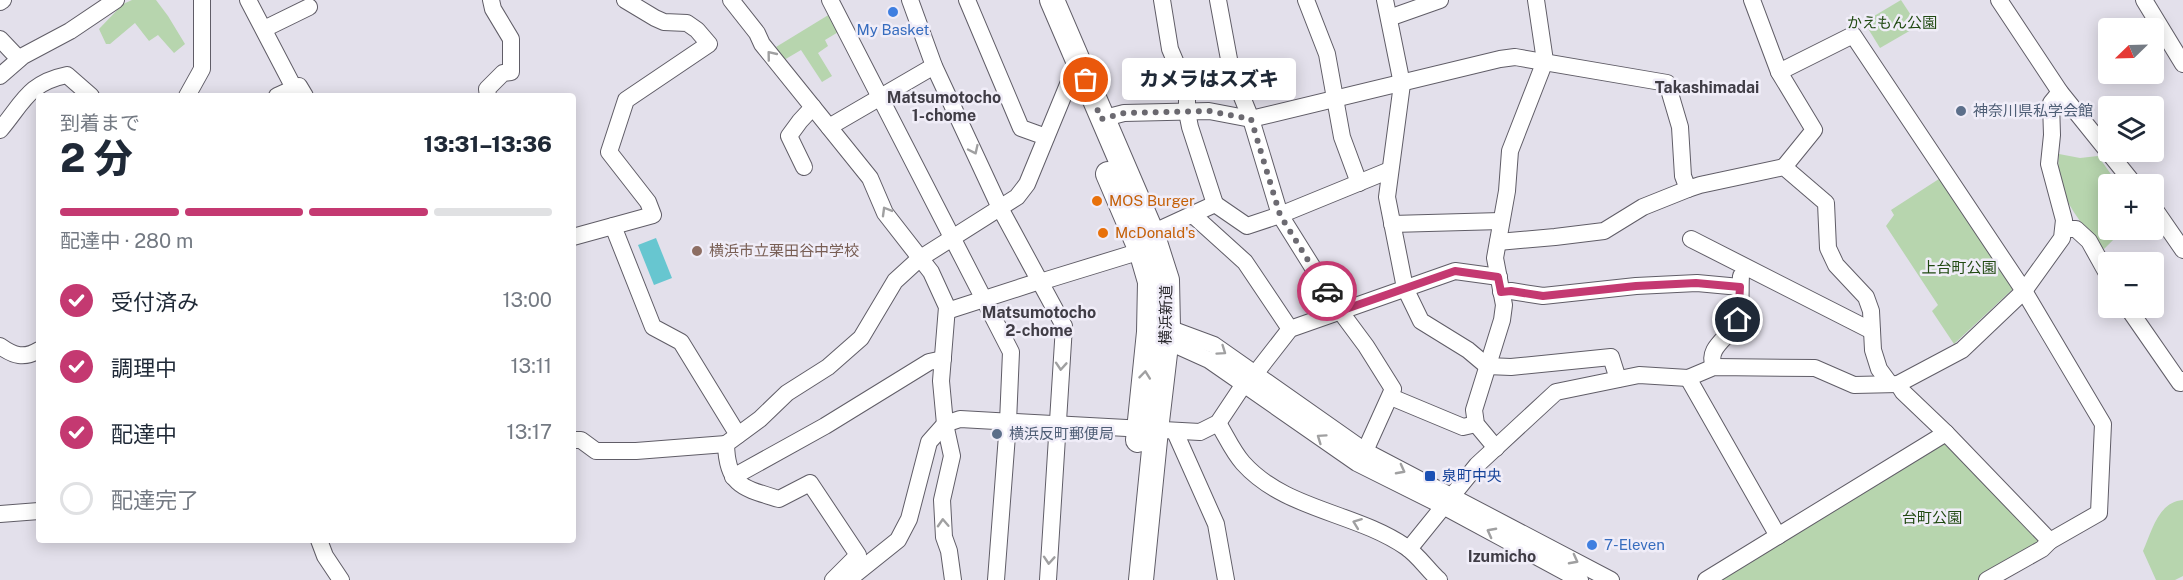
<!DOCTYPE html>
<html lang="ja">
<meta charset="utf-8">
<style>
:root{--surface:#fff;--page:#f6f6f7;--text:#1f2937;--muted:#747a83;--line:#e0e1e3;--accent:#c43971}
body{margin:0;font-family:"Public Sans","Noto Sans JP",sans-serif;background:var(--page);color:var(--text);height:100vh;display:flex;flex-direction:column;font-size:22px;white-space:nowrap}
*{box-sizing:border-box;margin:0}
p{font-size:20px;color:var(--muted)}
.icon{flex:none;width:33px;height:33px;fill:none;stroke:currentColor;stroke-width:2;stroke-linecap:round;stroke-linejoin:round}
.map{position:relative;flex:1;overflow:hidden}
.sheet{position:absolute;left:36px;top:93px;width:540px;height:450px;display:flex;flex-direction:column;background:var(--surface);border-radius:6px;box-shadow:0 3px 15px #0003}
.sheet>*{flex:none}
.needle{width:39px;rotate:247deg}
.tools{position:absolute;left:2098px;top:18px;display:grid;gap:12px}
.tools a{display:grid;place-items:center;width:66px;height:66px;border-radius:6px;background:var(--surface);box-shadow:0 3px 15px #0003;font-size:30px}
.pin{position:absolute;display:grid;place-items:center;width:51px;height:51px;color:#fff;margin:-26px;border:3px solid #fff;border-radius:50%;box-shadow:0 2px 6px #0007}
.courier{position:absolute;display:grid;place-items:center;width:60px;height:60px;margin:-30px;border:4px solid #c43971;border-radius:50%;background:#fff;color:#222;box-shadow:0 2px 8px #0007}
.bubble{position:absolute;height:42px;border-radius:6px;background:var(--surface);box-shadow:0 3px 15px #0003;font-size:20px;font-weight:800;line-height:42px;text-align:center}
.summary em{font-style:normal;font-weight:800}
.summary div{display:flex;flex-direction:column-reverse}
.summary{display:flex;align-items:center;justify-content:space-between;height:102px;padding:0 24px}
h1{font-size:39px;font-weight:800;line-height:45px}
.bar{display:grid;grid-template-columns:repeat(4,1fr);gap:9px 6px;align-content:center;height:72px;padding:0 24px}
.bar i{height:8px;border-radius:4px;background:var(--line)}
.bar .on{background:var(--accent)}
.bar p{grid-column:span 4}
ol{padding:0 24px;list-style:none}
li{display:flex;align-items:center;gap:18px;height:66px}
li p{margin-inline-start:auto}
li .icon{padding:6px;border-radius:50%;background:var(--accent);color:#fff;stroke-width:4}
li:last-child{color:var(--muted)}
li i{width:33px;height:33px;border:3px solid var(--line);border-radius:50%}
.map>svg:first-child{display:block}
.green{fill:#b7d5ae}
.water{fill:#67c6d0}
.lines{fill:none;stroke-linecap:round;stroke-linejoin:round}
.minor-casing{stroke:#605d67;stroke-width:18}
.highway-casing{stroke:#605d67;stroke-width:26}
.minor{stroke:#fff;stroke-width:16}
.highway{stroke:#fff;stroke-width:24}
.oneway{stroke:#a0a0a1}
.done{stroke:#6c6a71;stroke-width:6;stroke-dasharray:0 10.8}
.route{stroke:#c43971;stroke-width:8}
.shop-dot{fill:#3f7fe0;stroke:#f0edf8;stroke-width:2}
.service-dot{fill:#5c6f8a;stroke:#f0edf8;stroke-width:2}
.food-dot{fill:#e8710a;stroke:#f0edf8;stroke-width:2}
.education-dot{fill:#8d6e63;stroke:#f0edf8;stroke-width:2}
.transit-dot{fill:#1a4fb4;stroke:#f0edf8;stroke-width:2}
.labels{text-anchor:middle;stroke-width:5;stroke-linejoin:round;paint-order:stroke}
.park-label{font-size:15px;fill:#214a12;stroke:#f0edf8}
.shop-label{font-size:15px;fill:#366cbe;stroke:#f0edf8}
.service-label{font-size:15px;fill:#4e5e75;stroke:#f0edf8;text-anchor:start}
.food-label{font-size:15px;fill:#c56008;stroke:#f0edf8;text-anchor:start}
.education-label{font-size:15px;fill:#785e54;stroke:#f0edf8;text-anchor:start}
.street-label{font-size:15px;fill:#2c2b2f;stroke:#f0edf8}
.transit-label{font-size:15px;fill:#164399;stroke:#f0edf8;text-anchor:start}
.neighbourhood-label{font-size:16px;font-weight:bold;fill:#403d46;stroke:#f0edf8}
</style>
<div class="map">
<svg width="2183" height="580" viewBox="0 0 2183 580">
<rect width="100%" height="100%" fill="#e3e0eb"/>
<g class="green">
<polygon points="132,0 156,0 168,16 185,44 174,53 158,35 149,41 135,23 110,44 106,44 99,29 123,4"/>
<polygon points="1901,0 1918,26 1880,48 1864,22"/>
<polygon points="830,14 840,31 825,40 828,46 818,53 832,76 822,82 801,50 784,60 776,47"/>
<path d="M2059 154 2080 158 2098 156 2118 184H2109V201L2102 206 2109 217V230H2117L2119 234 2104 249C2079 222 2054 193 2059 154Z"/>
<polygon points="1942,177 2016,286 1954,344 1932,311 1938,305 1886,226 1894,215 1891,210"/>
<polygon points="1941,439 2040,538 2040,546 1982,580 1713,580"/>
<path d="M2183 500V576L2175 580H2156L2143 551C2152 531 2158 502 2183 500Z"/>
</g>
<polygon class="water" points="656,238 672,278 654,285 638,245"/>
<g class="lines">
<defs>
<g id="minor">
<polyline points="248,0 294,88"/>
<polyline points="731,0 757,33 762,44 870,178 885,213 931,272 947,307 941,381 945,424 952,456 942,500 944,537 949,551 953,580"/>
<polyline points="830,0 1011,352 1008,422 996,580"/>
<polyline points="910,0 934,66 1000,208 1064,326 1048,580"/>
<polyline points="967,0 1021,128 1046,137"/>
<polyline points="1218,0 1231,70 1251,119 1280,215 1340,311 1366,346 1393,389 1365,451"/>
<polyline points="1306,0 1327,54 1342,137 1359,183"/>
<polyline points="1385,0 1402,84 1387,197 1405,288 1421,321 1468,350 1487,366 1511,367 1611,357 1618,379"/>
<polyline points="1752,0 1779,72 1814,130 1784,167"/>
<polyline points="1999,0 2060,92 2134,184"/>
<polyline points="2144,0 2183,64"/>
<polyline points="0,2 3,0"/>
<polyline points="1389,18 1440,0"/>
<polyline points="264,29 309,7"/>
<polyline points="0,39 19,59"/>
<polyline points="1779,72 1853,35 2024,291 2103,424 2099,513 2050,541 1946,433 1903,392 1898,384"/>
<polyline points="0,76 23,56 70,31 116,0"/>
<polyline points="187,96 202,69 202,0"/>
<polyline points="277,96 299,86 305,96"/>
<polyline points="488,96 487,89 503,73 511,72 511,39 493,9 491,0"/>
<polyline points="1101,119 1124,113 1209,111 1251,119 1500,59 1515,57 1667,83 1680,127 1683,176 1688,189 1700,185 1784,167 1826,203 1828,248 1836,265 1866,297 1871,311 1873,350 1879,369 1890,384"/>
<polyline points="829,127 934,66"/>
<path d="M0 130C23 103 28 83 67 75L91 96"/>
<polyline points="804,167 789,136 800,121 813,107"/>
<polyline points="1215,204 1247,226 1280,215 1390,170"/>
<polyline points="2154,208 2183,250"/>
<polyline points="1193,215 1245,262 1290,329"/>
<polyline points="1392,224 1501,221"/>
<polyline points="613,226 653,327 681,342 738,435"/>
<polyline points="2064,229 2076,229 2089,241 2109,277"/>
<polyline points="1152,233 1215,204 1190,127 1187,112 1187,84 1181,75 1170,49 1162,0"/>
<polyline points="573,237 653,215 648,202 609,152 626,100 709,44 697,30 687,23 664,22 655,18 625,0"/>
<polyline points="1691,239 1872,331"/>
<polyline points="1498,242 1555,237 1604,231 1643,207 1688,189"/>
<polyline points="1040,282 1141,251"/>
<polyline points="1501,292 1511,291 1543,296 1636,286 1697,283 1740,287"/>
<polyline points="2128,308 2180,383 2183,380"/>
<polyline points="947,311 1040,281"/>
<polyline points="1160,325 1214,345 1365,451 1611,580"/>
<polyline points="1158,337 1209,360 1357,463 1443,506 1580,580"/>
<path d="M0 346C14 356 24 359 39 350"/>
<path d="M1714 367C1705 346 1732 337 1738 319 1742 307 1740 289 1741 276"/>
<polyline points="1255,374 1290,329 1455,271 1499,277"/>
<polyline points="1688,378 1778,536"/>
<polyline points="1391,397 1463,427 1476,424"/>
<path d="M1218 423C1226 436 1233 452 1243 463 1285 510 1355 512 1406 547 1418 555 1428 570 1439 580"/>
<polyline points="1175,432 1216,524 1226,580"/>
<polyline points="573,440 581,440 596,451 636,451 726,444"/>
<polyline points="1496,448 1476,424 1474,410 1502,320 1504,305 1495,258 1507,191 1510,151 1545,61 1536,0"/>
<polyline points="733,477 825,426 929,362 943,359"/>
<polyline points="0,514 39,511"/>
<polyline points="319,540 325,556 341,580"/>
<polyline points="1409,549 1477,465 1556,392 1639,375 1688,378 1714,367 1815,368 1854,385 1898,384 1962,350 2024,291 2062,238 2064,220 2049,164 2052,135 2051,103 2060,92"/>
<path d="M833 580 858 555 810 483 779 499C743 488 727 486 726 444L760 419 787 393 828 367 861 338 895 281 919 259 1017 197 1027 184 1069 82"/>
<polyline points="848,580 898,540 909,519 929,442 945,424 960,419 1200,432 1218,423 1244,384"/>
<polyline points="1706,580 1946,433"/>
<polyline points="1987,580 2042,549 2050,541"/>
</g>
<g id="highway">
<polyline points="1052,0 1152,233 1167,280 1168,328 1156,430 1141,580"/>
<polyline points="1108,174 1141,251 1150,282 1149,332 1138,440"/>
</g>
</defs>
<use href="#minor" class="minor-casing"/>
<use href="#highway" class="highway-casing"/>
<use href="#minor" class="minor"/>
<use href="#highway" class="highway"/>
</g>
<defs><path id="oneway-chevron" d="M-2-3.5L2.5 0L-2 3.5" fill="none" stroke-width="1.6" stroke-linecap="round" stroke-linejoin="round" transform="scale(1.5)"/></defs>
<g class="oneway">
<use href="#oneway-chevron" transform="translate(771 55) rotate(-129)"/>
<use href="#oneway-chevron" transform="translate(974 150) rotate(65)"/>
<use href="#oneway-chevron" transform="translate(886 211) rotate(-120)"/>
<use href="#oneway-chevron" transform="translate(1222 351) rotate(35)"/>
<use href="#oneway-chevron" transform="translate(1061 366) rotate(94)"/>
<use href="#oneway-chevron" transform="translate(1145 375) rotate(-84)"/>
<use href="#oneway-chevron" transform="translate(1321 438) rotate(-145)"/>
<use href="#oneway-chevron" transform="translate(1401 470) rotate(28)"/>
<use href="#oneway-chevron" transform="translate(943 523) rotate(-93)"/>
<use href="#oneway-chevron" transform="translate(1357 523) rotate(-159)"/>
<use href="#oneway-chevron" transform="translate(1491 532) rotate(-152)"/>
<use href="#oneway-chevron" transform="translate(1049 560) rotate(94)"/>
<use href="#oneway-chevron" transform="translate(1574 560) rotate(28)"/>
</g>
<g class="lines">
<polyline class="done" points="1086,80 1101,119 1124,113 1209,111 1251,119 1280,215 1327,291"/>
<polyline class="route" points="1327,291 1340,311 1455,271 1498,277 1501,292 1511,291 1543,296 1636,286 1696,283 1740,287 1738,320"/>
</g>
<g class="shop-dot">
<circle cx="893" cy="12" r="6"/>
<circle cx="1592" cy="545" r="6"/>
</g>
<g class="service-dot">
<circle cx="1961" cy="111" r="6"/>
<circle cx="997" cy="434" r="6"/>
</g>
<g class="food-dot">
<circle cx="1097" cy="201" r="6"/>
<circle cx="1103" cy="233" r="6"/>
</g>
<circle class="education-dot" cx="697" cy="251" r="6"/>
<rect class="transit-dot" x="1424" y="470" width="12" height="12" rx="3"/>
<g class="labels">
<g class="park-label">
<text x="1892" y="28">かえもん公園</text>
<text x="1959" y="273">上台町公園</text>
<text x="1932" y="523">台町公園</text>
</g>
<g class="shop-label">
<text x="893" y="35">My Basket</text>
<text x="1604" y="550" text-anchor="start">7-Eleven</text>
</g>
<g class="service-label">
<text x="1973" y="116">神奈川県私学会館</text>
<text x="1009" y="439">横浜反町郵便局</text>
</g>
<g class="food-label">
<text x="1109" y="206">MOS Burger</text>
<text x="1115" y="238">McDonald's</text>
</g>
<g class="education-label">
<text x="709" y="256">横浜市立栗田谷中学校</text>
</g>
<g class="street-label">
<text transform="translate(1166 315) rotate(-89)" y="5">横浜新道</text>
</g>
<g class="transit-label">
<text x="1442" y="481">泉町中央</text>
</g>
<g class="neighbourhood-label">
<text x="1707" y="93">Takashimadai</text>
<text x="944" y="103">Matsumotocho<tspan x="944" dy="18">1-chome</tspan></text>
<text x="1039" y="318">Matsumotocho<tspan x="1039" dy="18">2-chome</tspan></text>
<text x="1502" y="562">Izumicho</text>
</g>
</g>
</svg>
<div class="tools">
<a><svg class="needle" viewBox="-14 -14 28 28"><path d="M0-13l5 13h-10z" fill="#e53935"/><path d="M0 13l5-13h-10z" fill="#747a83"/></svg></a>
<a><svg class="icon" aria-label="layers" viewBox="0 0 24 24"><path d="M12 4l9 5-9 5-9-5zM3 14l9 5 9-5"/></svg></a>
<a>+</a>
<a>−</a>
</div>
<div class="pin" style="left:1086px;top:80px;background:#ea580c"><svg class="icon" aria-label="bag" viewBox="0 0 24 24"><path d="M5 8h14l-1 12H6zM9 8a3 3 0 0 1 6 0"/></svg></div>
<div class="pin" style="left:1738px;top:320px;background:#1f2937"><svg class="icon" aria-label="home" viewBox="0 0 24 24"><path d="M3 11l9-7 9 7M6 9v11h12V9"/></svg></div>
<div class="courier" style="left:1327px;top:291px"><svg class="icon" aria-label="car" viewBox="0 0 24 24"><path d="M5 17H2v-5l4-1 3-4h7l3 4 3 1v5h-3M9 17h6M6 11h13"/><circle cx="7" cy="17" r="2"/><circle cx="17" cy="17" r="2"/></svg></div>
<div class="bubble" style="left:1122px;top:58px;width:174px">カメラはスズキ</div>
<section class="sheet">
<div class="summary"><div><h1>2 分</h1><p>到着まで</p></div><em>13:31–13:36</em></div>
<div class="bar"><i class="on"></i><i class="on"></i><i class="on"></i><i></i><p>配達中 · 280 m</p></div>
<ol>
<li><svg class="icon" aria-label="check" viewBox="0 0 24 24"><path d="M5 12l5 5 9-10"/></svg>受付済み<p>13:00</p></li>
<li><svg class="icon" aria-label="check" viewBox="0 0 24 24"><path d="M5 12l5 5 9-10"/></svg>調理中<p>13:11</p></li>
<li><svg class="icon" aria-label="check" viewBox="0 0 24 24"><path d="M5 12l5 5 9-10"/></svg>配達中<p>13:17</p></li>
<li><i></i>配達完了</li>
</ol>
</section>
</div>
